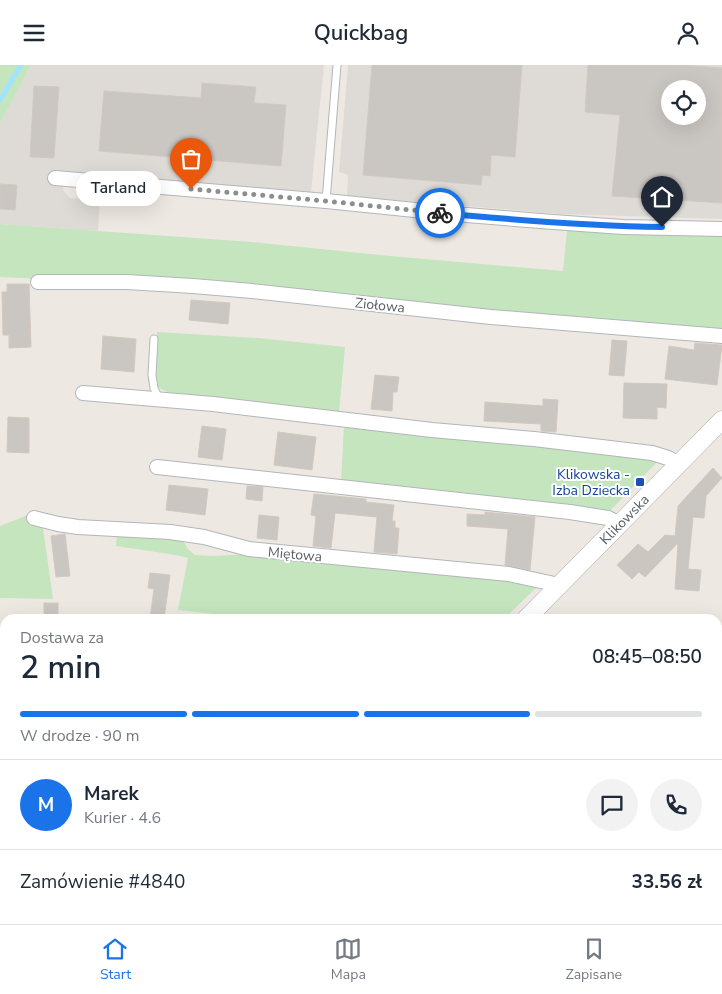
<!DOCTYPE html>
<html lang="pl">
<meta charset="utf-8">
<style>
:root{--surface:#fff;--page:#f2f2f3;--text:#1f2937;--muted:#747a83;--line:#e0e1e3;--accent:#1a73e8}
body{margin:0;font-family:"Nunito Sans",sans-serif;background:var(--page);color:var(--text);height:100vh;display:flex;flex-direction:column;font-size:19px;white-space:nowrap}
*{box-sizing:border-box;margin:0}
p{font-size:16px;color:var(--muted)}
.icon{flex:none;width:28px;height:28px;fill:none;stroke:currentColor;stroke-width:2;stroke-linecap:round;stroke-linejoin:round}
.map{position:relative;flex:1;overflow:hidden}
.drawer{position:absolute;left:0px;top:549px;width:722px;height:311px;display:flex;flex-direction:column;background:var(--surface);border-radius:15px 15px 0 0;box-shadow:0 5px 20px #0002}
.drawer>*{flex:none}
.fabs{position:absolute;left:661px;top:15px;display:grid;gap:10px}
.fabs a{display:grid;place-items:center;width:45px;height:45px;border-radius:50%;background:var(--surface);box-shadow:0 5px 20px #0002;font-size:25px}
.pin{position:absolute;display:grid;place-items:center;width:42px;height:42px;color:#fff;margin:-51px -21px;border-radius:50% 50% 50% 0;rotate:-45deg;box-shadow:0 0 5px #0007}
.pin .icon{rotate:45deg}
.courier{position:absolute;display:grid;place-items:center;width:50px;height:50px;margin:-25px;border:4px solid #1a73e8;border-radius:50%;background:#fff;color:#222;box-shadow:0 1px 6px #0007}
.bubble{position:absolute;height:35px;border-radius:18px;background:var(--surface);box-shadow:0 5px 20px #0002;font-size:16px;font-weight:600;line-height:35px;text-align:center}
.headline em{font-style:normal;font-weight:600}
.headline div{display:flex;flex-direction:column-reverse}
.headline{display:flex;align-items:center;justify-content:space-between;height:85px;padding:0 20px}
h1{font-size:32px;font-weight:600;line-height:38px}
.bar{display:grid;grid-template-columns:repeat(4,1fr);gap:8px 5px;align-content:center;height:60px;padding:0 20px}
.bar i{height:6px;border-radius:4px;background:var(--line)}
.bar .active{background:var(--accent)}
.bar p{grid-column:span 4}
.line{display:flex;align-items:center;gap:12px;padding:0 20px;border-top:1px solid var(--line)}
.line div{flex:1}
.round{display:grid;place-items:center;flex:none;width:52px;height:52px;border-radius:26px;background:var(--page)}
header{display:flex;justify-content:space-between;align-items:center;height:65px;padding:0 20px;background:var(--surface);font-size:22px;font-weight:600}
.tabs{display:flex;justify-content:space-around;align-items:center;height:70px;border-top:1px solid var(--line);background:var(--surface);font-size:14px;color:var(--muted)}
.tabs a{display:grid;justify-items:center;gap:2px}
.tabs .active{color:var(--accent)}
.map>svg:first-child{display:block}
.industrial{fill:#dedbd6;fill-rule:evenodd}
.education{fill:#dfdad3}
.green{fill:#c4e5be}
.lines{fill:none;stroke-linecap:round;stroke-linejoin:round}
.stream{stroke:#a0e4ff;stroke-width:5}
.building{fill:#cac6c1;stroke:#d2c9c0;fill-rule:evenodd}
.service-casing{stroke:#b2b6b9;stroke-width:9}
.minor-casing{stroke:#b2b6b9;stroke-width:16}
.tertiary-casing{stroke:#b2b6b9;stroke-width:19}
.service{stroke:#fff;stroke-width:7}
.minor{stroke:#fff;stroke-width:14}
.tertiary{stroke:#fff;stroke-width:18}
.done{stroke:#8d8f8f;stroke-width:5;stroke-dasharray:0 9}
.route{stroke:#1a73e8;stroke-width:6}
.transit-dot{fill:#1a4fb4;stroke:#fff;stroke-width:2}
.labels{text-anchor:middle;stroke-width:4;stroke-linejoin:round;paint-order:stroke}
.street-label{font-size:14px;fill:#5a5f63;stroke:#fff}
.transit-label{font-size:14px;fill:#164399;stroke:#fff;text-anchor:end}
</style>
<header><svg class="icon" aria-label="menu" viewBox="0 0 24 24"><path d="M4 6h16M4 12h16M4 18h16"/></svg>Quickbag<svg class="icon" aria-label="person" viewBox="0 0 24 24"><circle cx="12" cy="8" r="4"/><path d="M4 21q1-7 8-7t8 7"/></svg></header>
<div class="map">
<svg width="722" height="859" viewBox="0 0 722 859">
<rect width="100%" height="100%" fill="#ede9e2"/>
<g class="industrial">
<polygon points="31,0 324,0 311,127 65,110 63,125 70,133 100,134 98,166 0,159 0,59"/>
<path d="M348 0H722V154L560 149 347 131 348 110 339 107ZM670 24H698V51H670Z"/>
</g>
<polygon class="education" points="497,855 701,855 704,857 703,859 496,859"/>
<g class="green">
<polygon points="0,0 31,0 0,59"/>
<polygon points="0,159 252,177 390,191 563,206 567,165 722,169 722,265 606,256 263,224 0,212"/>
<path d="M157 267 258 273 345 282 339 347 336 349 180 330C174 328 165 327 160 323 152 316 157 279 157 267Z"/>
<polygon points="344,359 548,380 659,395 607,449 341,419"/>
<polygon points="28,450 31,459 43,463 53,534 0,533 0,461"/>
<polygon points="117,468 182,474 188,484 195,490 213,491 251,489 508,513 537,522 504,554 259,554 178,545 188,493 176,490 116,481"/>
<polygon points="0,570 5,581 5,622 0,628"/>
<polygon points="344,855 497,855 496,859 343,859"/>
<polygon points="615,855 694,855 702,857 701,859 614,859"/>
</g>
<g class="lines">
<polyline class="stream" points="0,35 21,0"/>
</g>
<g class="building">
<polygon points="372,0 522,0 515,92 491,90 490,111 482,110 481,120 363,110"/>
<path d="M588 0H683L722 3V138L612 131 620 50 585 47ZM670 24H698V51H670Z"/>
<polygon points="202,18 256,22 254,38 286,40 281,101 99,86 104,26 201,33"/>
<polygon points="34,21 59,22 54,93 30,92"/>
<polygon points="0,119 17,120 15,145 0,144"/>
<polygon points="7,219 29,219 31,282 9,283 9,270 3,270 2,227 7,227"/>
<polygon points="191,235 230,238 228,259 189,255"/>
<polygon points="103,271 136,274 134,307 101,304"/>
<polygon points="612,275 627,276 624,311 609,310"/>
<polygon points="695,278 722,280 717,320 665,314 669,281 694,285"/>
<polygon points="375,310 399,312 397,327 393,327 392,346 371,344"/>
<polygon points="624,318 667,319 666,343 657,342 657,354 623,353"/>
<polygon points="543,334 558,335 556,367 541,366 541,359 484,356 485,337 543,341"/>
<polygon points="8,352 29,353 29,388 7,387"/>
<polygon points="202,361 226,364 222,395 198,392"/>
<polygon points="278,367 316,372 312,405 274,400"/>
<polygon points="713,403 722,413 706,431 704,453 693,452 688,504 701,505 699,526 675,524 678,478 645,512 639,507 632,514 617,500 638,479 648,487 665,470 675,471 678,441"/>
<polygon points="169,420 208,424 205,450 166,445"/>
<polygon points="247,421 263,422 262,436 246,434"/>
<polygon points="314,429 366,434 366,437 394,440 392,456 395,456 395,463 399,463 397,489 374,487 377,452 335,448 331,483 313,481 316,451 311,450"/>
<polygon points="485,447 535,452 530,505 505,500 508,464 467,461 467,449 485,450"/>
<polygon points="259,450 279,452 277,475 257,473"/>
<polygon points="65,469 70,511 56,512 51,471"/>
<polygon points="150,508 170,510 164,554 150,554 154,524 148,523"/>
<rect x="44" y="538" width="14" height="16"/>
</g>
<g class="lines">
<defs>
<g id="service">
<polyline points="326,136 337,0"/>
<polyline points="154,274 152,310 154,323 159,334"/>
<polyline points="718,636 722,637"/>
<polyline points="504,859 504,855"/>
<polyline points="612,859 612,855"/>
</g>
<g id="minor">
<polyline points="55,113 326,136 454,149 553,157 623,162 722,164"/>
<polyline points="38,217 127,217 193,221 252,226 491,252 722,271"/>
<polyline points="83,328 213,339 432,365 534,374 652,388 668,393 679,399"/>
<polyline points="157,402 570,447 608,453 620,459"/>
<polyline points="34,453 58,459 78,462 170,467 204,472 249,484 509,509 559,520"/>
<polyline points="0,796 5,796"/>
<polyline points="718,852 722,843"/>
<polyline points="328,859 329,855"/>
</g>
<g id="tertiary">
<path id="s1" d="M526 554 722 355"/>
<polyline points="39,859 40,855"/>
</g>
</defs>
<use href="#service" class="service-casing"/>
<use href="#minor" class="minor-casing"/>
<use href="#tertiary" class="tertiary-casing"/>
<use href="#service" class="service"/>
<use href="#minor" class="minor"/>
<use href="#tertiary" class="tertiary"/>
</g>
<g class="lines">
<polyline class="done" points="191,124 326,136 440,148"/>
<path class="route" d="M440 148C514 155 588 161 662 162"/>
</g>
<rect class="transit-dot" x="635" y="412" width="10" height="10" rx="2.5"/>
<g class="labels">
<g class="street-label">
<text transform="translate(380 240) rotate(6)" y="5">Ziołowa</text>
<text dy="5" stroke="none"><textPath href="#s1" startOffset="140">Klikowska</textPath></text>
<text transform="translate(295 489) rotate(5)" y="5">Miętowa</text>
</g>
<g class="transit-label">
<text x="630" y="414">Klikowska -<tspan x="630" dy="16">Izba Dziecka</tspan></text>
</g>
</g>
</svg>
<div class="fabs">
<a><svg class="icon" aria-label="locate" viewBox="0 0 24 24"><circle cx="12" cy="12" r="6"/><path d="M12 2v4M12 18v4M2 12h4M18 12h4"/></svg></a>
</div>
<div class="pin" style="left:191px;top:124px;background:#ea580c"><svg class="icon" aria-label="bag" viewBox="0 0 24 24"><path d="M5 8h14l-1 12H6zM9 8a3 3 0 0 1 6 0"/></svg></div>
<div class="pin" style="left:662px;top:162px;background:#1f2937"><svg class="icon" aria-label="home" viewBox="0 0 24 24"><path d="M3 11l9-7 9 7M6 9v11h12V9"/></svg></div>
<div class="courier" style="left:440px;top:148px"><svg class="icon" aria-label="bike" viewBox="0 0 24 24"><circle cx="6" cy="16" r="4"/><circle cx="18" cy="16" r="4"/><path d="M6 16l4-8h5l3 8M10 8l3 8H6M13 5h3"/></svg></div>
<div class="bubble" style="left:76px;top:106px;width:85px">Tarland</div>
<section class="drawer">
<div class="headline"><div><h1>2 min</h1><p>Dostawa za</p></div><em>08:45–08:50</em></div>
<div class="bar"><i class="active"></i><i class="active"></i><i class="active"></i><i></i><p>W drodze · 90 m</p></div>
<div class="line" style="height:90px"><b class="round" style="background:var(--accent);color:#fff">M</b><div><b>Marek</b><p>Kurier · 4.6</p></div><a class="round"><svg class="icon" aria-label="chat" viewBox="0 0 24 24"><path d="M4 5h16v11H9l-5 4z"/></svg></a><a class="round"><svg class="icon" aria-label="phone" viewBox="0 0 24 24"><path d="M5 4h4l2 5-3 2q2 4 5 5l2-3 5 2v4C11 20 4 13 5 4z"/></svg></a></div>
<div class="line" style="height:65px"><div>Zamówienie #4840</div><b>33.56 zł</b></div>
</section>
</div>
<nav class="tabs">
<a class="active"><svg class="icon" aria-label="home" viewBox="0 0 24 24"><path d="M3 11l9-7 9 7M6 9v11h12V9"/></svg>Start</a>
<a><svg class="icon" aria-label="map" viewBox="0 0 24 24"><path d="M3 6l6-2 6 2 6-2v14l-6 2-6-2-6 2zM9 4v14M15 6v14"/></svg>Mapa</a>
<a><svg class="icon" aria-label="saved" viewBox="0 0 24 24"><path d="M7 4h10v16l-5-4-5 4z"/></svg>Zapisane</a>
</nav>
